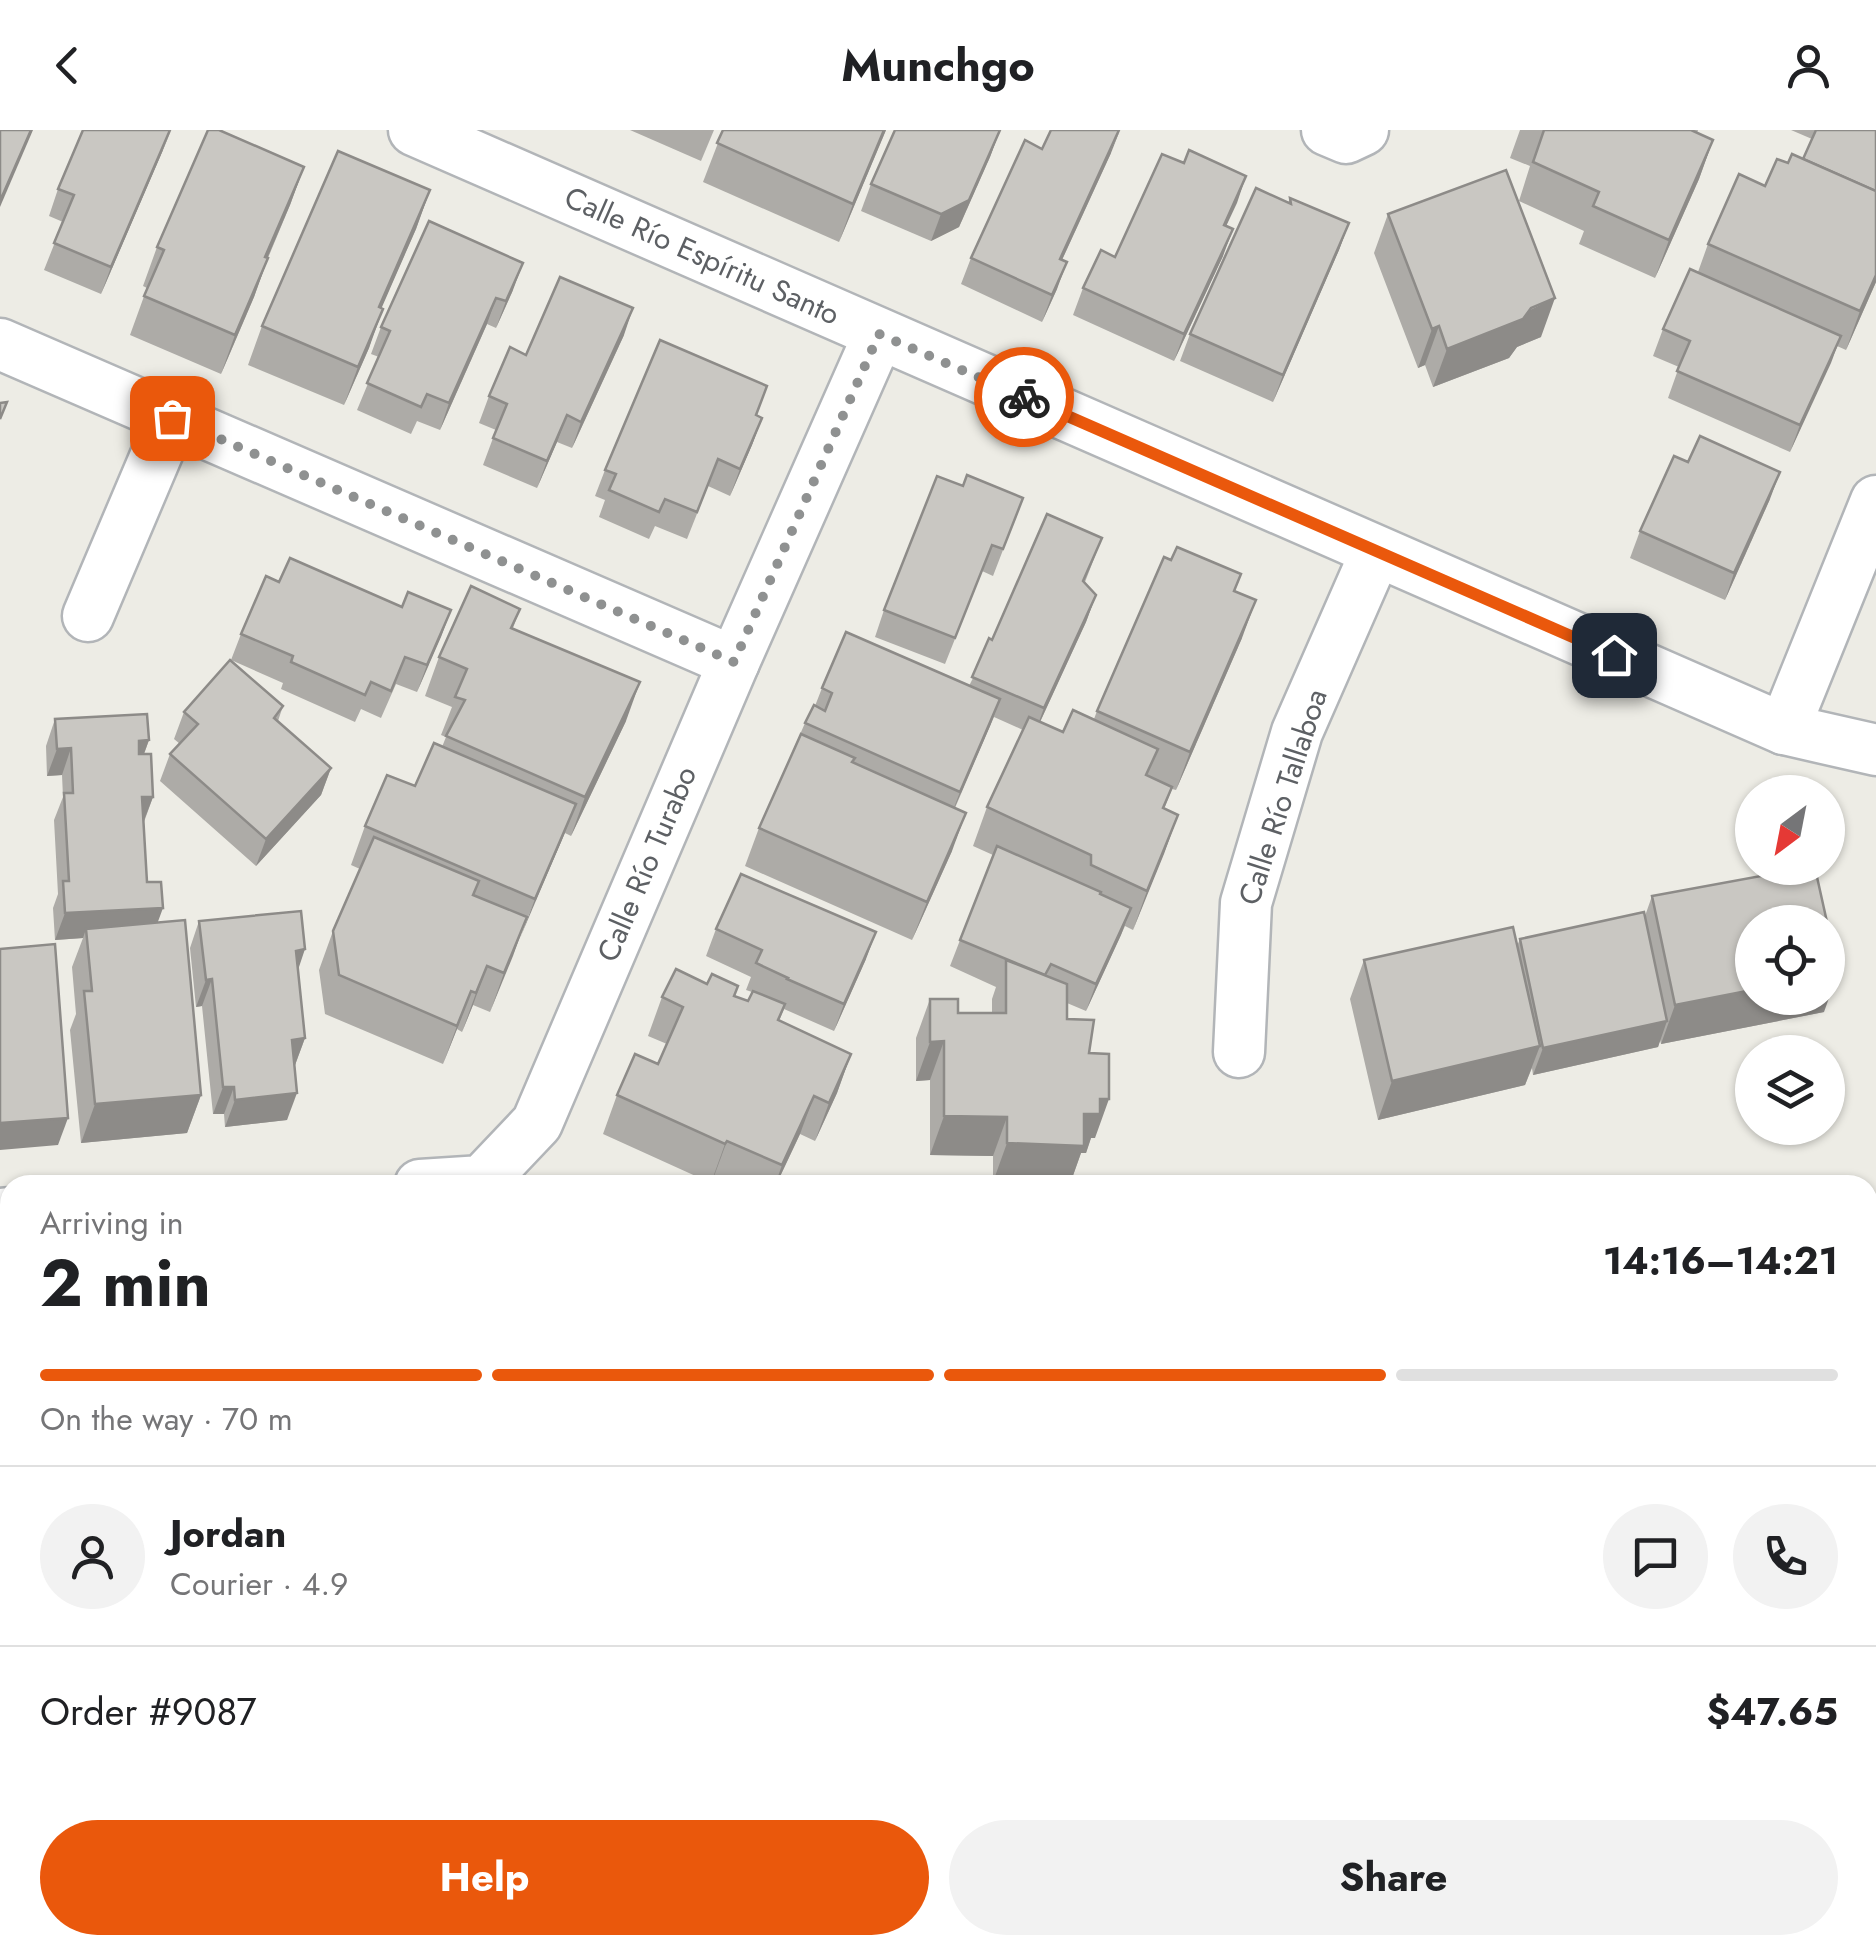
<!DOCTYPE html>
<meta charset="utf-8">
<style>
:root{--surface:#fff;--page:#f2f2f2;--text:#202124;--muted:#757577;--line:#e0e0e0;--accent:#ea580c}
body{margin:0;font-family:Jost,sans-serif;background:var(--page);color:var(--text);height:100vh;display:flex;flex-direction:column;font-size:38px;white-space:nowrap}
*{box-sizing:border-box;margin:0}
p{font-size:32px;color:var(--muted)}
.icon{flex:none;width:55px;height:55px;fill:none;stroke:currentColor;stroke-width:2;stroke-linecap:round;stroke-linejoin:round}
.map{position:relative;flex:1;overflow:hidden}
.sheet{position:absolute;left:0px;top:1045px;width:1878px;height:780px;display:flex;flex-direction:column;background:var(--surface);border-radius:30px 30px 0 0;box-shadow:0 2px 8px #0004}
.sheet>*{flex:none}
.needle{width:65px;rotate:212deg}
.tools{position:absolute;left:1735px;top:645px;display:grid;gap:20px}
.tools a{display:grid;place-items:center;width:110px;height:110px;border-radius:50%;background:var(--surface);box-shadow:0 2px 8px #0004;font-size:50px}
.pin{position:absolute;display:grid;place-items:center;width:85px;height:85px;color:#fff;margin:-42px;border-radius:20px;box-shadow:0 5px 15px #0006}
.courier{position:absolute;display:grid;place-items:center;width:100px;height:100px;margin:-50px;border:8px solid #ea580c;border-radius:50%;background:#fff;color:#222;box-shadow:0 2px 12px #0007}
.summary em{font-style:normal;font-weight:700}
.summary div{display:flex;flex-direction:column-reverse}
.summary{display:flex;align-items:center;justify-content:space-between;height:170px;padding:0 40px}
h1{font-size:65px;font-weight:700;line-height:75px}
.bar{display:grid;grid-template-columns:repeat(4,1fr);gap:15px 10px;align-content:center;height:120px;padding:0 40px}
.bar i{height:12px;border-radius:8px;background:var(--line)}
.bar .active{background:var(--accent)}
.bar p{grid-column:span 4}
.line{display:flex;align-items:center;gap:25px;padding:0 40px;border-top:2px solid var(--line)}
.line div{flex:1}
.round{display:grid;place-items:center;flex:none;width:105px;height:105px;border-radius:52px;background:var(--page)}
.action{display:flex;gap:20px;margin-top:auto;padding:20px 40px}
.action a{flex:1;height:115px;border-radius:60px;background:var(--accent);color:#fff;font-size:40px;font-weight:700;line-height:115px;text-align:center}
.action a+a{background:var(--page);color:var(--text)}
header{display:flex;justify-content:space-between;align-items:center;height:130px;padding:0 40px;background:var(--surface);font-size:45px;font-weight:700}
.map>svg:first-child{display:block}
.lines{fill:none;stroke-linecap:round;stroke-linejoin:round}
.stream{stroke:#afd1f4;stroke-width:20}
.street-casing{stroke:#b2b5b8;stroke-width:55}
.street{stroke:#fff;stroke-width:50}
.wall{fill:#adaba7}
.shaded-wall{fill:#8d8b88}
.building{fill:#c9c7c2;stroke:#8d8b88;stroke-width:2.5}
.done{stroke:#8f9191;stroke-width:10;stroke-dasharray:0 18}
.route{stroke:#ea580c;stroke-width:12}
.labels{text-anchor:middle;stroke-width:8;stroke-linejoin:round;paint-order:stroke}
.street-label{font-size:30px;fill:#5d6064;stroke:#fff}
</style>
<header><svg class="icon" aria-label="back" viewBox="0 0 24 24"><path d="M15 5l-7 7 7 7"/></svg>Munchgo<svg class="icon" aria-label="person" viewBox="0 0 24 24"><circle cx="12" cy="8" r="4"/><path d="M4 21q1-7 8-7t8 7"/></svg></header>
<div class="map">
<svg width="1876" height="1825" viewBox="0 0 1876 1825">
<rect width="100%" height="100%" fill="#edece5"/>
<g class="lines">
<g class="stream">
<polyline points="1868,1225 1876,1224"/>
<polyline points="0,1486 10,1486"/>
</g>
<defs>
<g id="street">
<polyline points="414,0 1784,599 1876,620"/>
<polyline points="1327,0 1346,8 1363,0"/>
<polyline points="0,214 734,532"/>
<polyline points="88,486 172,288"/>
<polyline points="1784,599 1876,371"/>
<polyline points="1239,922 1246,773 1297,602 1376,422"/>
<polyline points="420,1055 482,1051 537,993 734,532 879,204"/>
<polyline points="0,1084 10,1083"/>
<polyline points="1868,1748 1876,1746"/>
<polyline points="1528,1825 1572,1815"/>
</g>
</defs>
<use href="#street" class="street-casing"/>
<use href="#street" class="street"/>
</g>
<g class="wall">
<polygon points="630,0 714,0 701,31"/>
<polygon points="723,0 886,0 839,112 703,52"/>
<polygon points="1000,0 990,27 959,97 931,111 861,81 871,54"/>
<polygon points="1520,0 1698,0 1697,3 1713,10 1699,49 1655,148 1579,114 1584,101 1519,71 1530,36 1510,28"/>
<polygon points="1791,0 1876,0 1876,152 1846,220 1837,216 1790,322 1668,268 1679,237 1653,226 1663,199 1698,142 1708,114 1788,33 1803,29 1812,9"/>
<polygon points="1042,19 1111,23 1062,130 1057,159 1042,192 961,154 971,128"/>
<polygon points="163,20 101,164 44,140 63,92 49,86 58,59"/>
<polygon points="1184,33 1246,46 1226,96 1223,126 1174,231 1073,185 1083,158 1115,127"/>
<polygon points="304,37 290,75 268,128 254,167 221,244 130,205 147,158 143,156 157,117"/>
<polygon points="430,60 416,99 381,178 369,218 344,275 248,235 262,196"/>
<polygon points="1290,68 1349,93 1339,120 1273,272 1180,231 1190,204 1288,73"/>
<polygon points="1388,84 1541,207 1517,217 1509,228 1433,257 1425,235 1418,238 1374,123"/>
<polygon points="513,160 496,198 487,194 440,300 417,291 411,304 357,280 379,227 371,224 381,197"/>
<polygon points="624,205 572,318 557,312 537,358 483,335 496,300 479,293 489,266 526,225"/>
<polygon points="756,286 762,288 752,315 730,366 708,356 687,409 655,396 649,409 599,387 605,370 595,366 605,340"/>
<polygon points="963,356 1023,368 993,446 982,441 945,534 875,507 884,480"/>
<polygon points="1770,369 1725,470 1630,428 1640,401"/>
<polygon points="1102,408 1085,452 1096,465 1086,492 1040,592 1063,602 1094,589 1097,581 1235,461 1242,508 1176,660 1172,659 1164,679 1178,685 1133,800 1125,796 1086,881 1067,873 1067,889 1089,923 1095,1008 1091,1008 1086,1023 1081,1023 1070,1054 993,1052 993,1026 930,1025 930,950 916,951 916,908 930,869 958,883 992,883 992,869 996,857 950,836 993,725 973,716 987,677 1023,600 994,587 955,678 952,721 912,810 745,736 759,698 805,593 815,576 822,558 969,556 992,510"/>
<polygon points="279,452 402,477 451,480 417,562 396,554 381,588 361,579 355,592 281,559 283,553 231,530 241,504"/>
<polygon points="520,479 513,498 626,591 571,706 565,703 519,807 490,882 473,875 462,902 457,899 443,934 325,884 319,840 333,801 360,739 351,735 365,696 415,656 442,617 446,607 441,605 452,577 425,566 439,527"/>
<polygon points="283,576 278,591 331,638 321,665 256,736 160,651 170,624 180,614 174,609 184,582"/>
<polygon points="55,589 149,610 144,624 153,667 144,692 147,752 201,965 187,1003 81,1013 70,900 76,884 72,837 83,808 55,810 53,778 58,764 54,690 63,667 62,645 47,646 46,616"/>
<polygon points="1652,766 1824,882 1661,914 1660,910 1658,917 1533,945 1532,938 1525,955 1378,990 1350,869 1364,830 1517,816 1520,809 1645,786"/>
<polygon points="199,791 298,840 305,908 295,935 287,990 225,997 224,984 213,984 202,876 196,877 190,818"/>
<polygon points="716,799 866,829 834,901 784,879 779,891 851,924 837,963 815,1011 800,1004 776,1055 726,1055 713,1049 711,1053 603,1004 617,965 658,934 667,914 648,906 662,867 735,866 748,871 752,862 746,860 751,847 706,826"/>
</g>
<g class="shaded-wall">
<polygon points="31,0 33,0 0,77 0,71"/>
<polygon points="171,0 163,20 101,164 111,137"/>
<polygon points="884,0 886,0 839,112 853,74"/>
<polygon points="1000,0 990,27 959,97 931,111 941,84"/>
<polygon points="1120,0 1111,23 1050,156 1060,129"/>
<polygon points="1713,10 1699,49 1655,148 1669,110"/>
<polygon points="304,37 290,75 251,166 265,127"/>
<polygon points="1246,46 1237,73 1214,122 1224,95"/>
<polygon points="430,60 416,99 365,216 379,177"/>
<polygon points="1349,93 1339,120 1273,272 1283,245"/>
<polygon points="1233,99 1223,126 1174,231 1184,204"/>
<polygon points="268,128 254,167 221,244 235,205"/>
<polygon points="1067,132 1057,159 1042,192 1052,165"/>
<polygon points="523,133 513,160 496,198 506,171"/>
<polygon points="1876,145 1876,152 1846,220 1860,181"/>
<polygon points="496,168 487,194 440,300 449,273"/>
<polygon points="1555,168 1541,207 1517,217 1509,228 1433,257 1447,219"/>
<polygon points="633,178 624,205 572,318 581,292"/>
<polygon points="383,179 369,218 344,275 358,237"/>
<polygon points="1439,196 1425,235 1418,238 1432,199"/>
<polygon points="1841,206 1831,233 1790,322 1800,295"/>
<polygon points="567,285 557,312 537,358 547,331"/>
<polygon points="762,288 752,315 730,366 740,339"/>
<polygon points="1780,342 1770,369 1725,470 1734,443"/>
<polygon points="1096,465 1086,492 1034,605 1044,578"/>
<polygon points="1256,470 1242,508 1176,660 1190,622"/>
<polygon points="451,480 441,507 417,562 427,535"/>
<polygon points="640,552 626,591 571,706 585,667"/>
<polygon points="1000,569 990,596 950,688 960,662"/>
<polygon points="149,610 139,637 139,611"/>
<polygon points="71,618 62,645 47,646 57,619"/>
<polygon points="331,638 321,665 256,736 266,709"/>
<polygon points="142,667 153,667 143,693"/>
<polygon points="576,674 561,712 520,808 535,769"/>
<polygon points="966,683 952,721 912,810 927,772"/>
<polygon points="1178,685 1164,724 1133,800 1147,761"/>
<polygon points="163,778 153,805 86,799 83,808 55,810 65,783"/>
<polygon points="1131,778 1121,805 1086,881 1096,854"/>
<polygon points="527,787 513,826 490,882 504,843"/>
<polygon points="876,802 866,829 834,901 844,874"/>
<polygon points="305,819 296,846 296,821"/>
<polygon points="487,836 473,875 462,902 476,863"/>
<polygon points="1838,843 1824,882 1661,914 1675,875 1752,860 1752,868 1828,868 1828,845"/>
<polygon points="212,849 202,876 196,877 206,850"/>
<polygon points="471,861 457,899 443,934 457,896"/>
<polygon points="1667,891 1658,917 1533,945 1543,918"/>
<polygon points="305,908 295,935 292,910"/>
<polygon points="944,911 930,950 916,951 930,912"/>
<polygon points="1540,916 1525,955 1378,990 1392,951"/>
<polygon points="851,924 837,963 815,1011 829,973"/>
<polygon points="223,957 234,957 224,984 213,984"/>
<polygon points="297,963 287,990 225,997 235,970"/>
<polygon points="201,965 187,1003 81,1013 95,974"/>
<polygon points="814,966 800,1004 776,1055 775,1055 782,1035"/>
<polygon points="1100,969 1109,969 1095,1008 1091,1008 1086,1023 1081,1023 1070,1054 993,1052 1007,1013"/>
<polygon points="944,986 1007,987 993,1026 930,1025"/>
<polygon points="68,988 58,1015 0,1020 0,993"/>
<polygon points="727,1011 713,1049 711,1053 725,1014"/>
</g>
<g class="building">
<polygon points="0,0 31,0 0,71"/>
<polygon points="83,0 170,0 111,137 54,113 74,65 58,59"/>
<polygon points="208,0 219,0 304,37 265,127 268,128 235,205 144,166 164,120 157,117"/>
<polygon points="723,0 884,0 853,74 717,13"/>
<polygon points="895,0 1000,0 969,70 941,84 871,54"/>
<polygon points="1051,0 1119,0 1060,129 1067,132 1052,165 971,128 1025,10 1042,19"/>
<polygon points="1544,0 1691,0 1713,10 1669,110 1593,76 1599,62 1533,32"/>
<polygon points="1816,0 1876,0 1876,61 1803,29"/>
<polygon points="1189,20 1246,46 1224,95 1233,99 1184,204 1083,158 1101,120 1115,127 1162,24 1184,33"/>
<polygon points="338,21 430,60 379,177 383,179 358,237 262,196"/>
<polygon points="1792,24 1876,61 1876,145 1860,181 1708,114 1739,44 1765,56 1777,29 1788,33"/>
<polygon points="1506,40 1555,168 1531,178 1523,189 1447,219 1439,196 1432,199 1388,84"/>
<polygon points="1256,58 1291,74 1290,68 1349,93 1283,245 1190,204"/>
<polygon points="429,91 523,133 506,171 496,168 449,273 427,264 421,277 367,253 390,201 381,197"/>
<polygon points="1690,139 1841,206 1800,295 1677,241 1690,211 1663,199"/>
<polygon points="560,147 633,178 581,292 567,285 547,331 493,308 507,274 489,266 510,217 526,225"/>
<polygon points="660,210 767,256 756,285 762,288 740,339 718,329 697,382 665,369 659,382 609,360 616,344 605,340"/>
<polygon points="7,272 0,289 0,273"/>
<polygon points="1700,306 1780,342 1734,443 1640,401 1674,326 1688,332"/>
<polygon points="967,345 1023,368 1003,419 992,415 955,508 884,480 937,346 963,356"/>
<polygon points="1047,384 1102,408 1083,451 1096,465 1044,578 972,547 989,508 992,510"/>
<polygon points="1177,417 1241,444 1234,461 1256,470 1190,622 1097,581 1164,427 1171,430"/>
<polygon points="290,428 402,477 408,462 451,480 427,535 405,527 391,561 371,552 365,565 291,532 293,526 241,504 266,446 279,452"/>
<polygon points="471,456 520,479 511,498 640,552 585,667 446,606 465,570 455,567 467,539 439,527"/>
<polygon points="846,502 1000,569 960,662 805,593 814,575 825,581 832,563 822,558"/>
<polygon points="230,530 283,576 274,588 331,638 266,709 170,624 198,594 184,582"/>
<polygon points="1073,580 1158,619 1146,645 1172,657 1163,678 1178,685 1147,761 1091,735 1091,725 987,677 1029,587 1063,602"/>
<polygon points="147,584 149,610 139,611 139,624 151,624 153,667 142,667 147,752 161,752 163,778 65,783 63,751 69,751 64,663 73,663 71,618 57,619 55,589"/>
<polygon points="801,604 855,628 852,632 966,683 927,772 759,698"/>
<polygon points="434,613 576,674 535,769 365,696 387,645 415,656"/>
<polygon points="374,707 479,751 473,765 527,787 504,843 487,836 476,863 471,861 457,896 339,845 333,801"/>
<polygon points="997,716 1101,762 1100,764 1131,778 1096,854 1051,834 1045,845 960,810"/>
<polygon points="1805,738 1815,738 1827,792 1752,792 1752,860 1675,875 1652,766"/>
<polygon points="741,744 876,802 844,874 787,849 788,848 756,833 762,820 716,799"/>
<polygon points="301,781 305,819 296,821 305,908 292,910 297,963 235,970 234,957 223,957 212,849 206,850 199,791"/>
<polygon points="1644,782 1667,891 1543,918 1520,809"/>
<polygon points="185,790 201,965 95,974 84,861 92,861 86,799"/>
<polygon points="1828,796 1838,843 1828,845"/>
<polygon points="1513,797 1540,916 1392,951 1364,830"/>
<polygon points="55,814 68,988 0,993 0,819"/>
<polygon points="1006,830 1067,854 1067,889 1094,890 1089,923 1109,924 1109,969 1100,969 1100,984 1084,984 1084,1016 1007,1013 1007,987 944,986 944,911 930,912 930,869 958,869 958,883 1006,883"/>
<polygon points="676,839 707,854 712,844 738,856 734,866 748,871 753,861 785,874 778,890 851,924 829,973 814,966 782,1035 727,1011 725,1014 617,965 635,924 658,934 683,877 662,867"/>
</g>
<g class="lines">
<polyline class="done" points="172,288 734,532 879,204 1024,267"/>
<polyline class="route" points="1024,267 1614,525"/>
</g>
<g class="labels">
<g class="street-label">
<text transform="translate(702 126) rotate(24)" y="10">Calle Río Espíritu Santo</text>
<text transform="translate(1283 667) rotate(-72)" y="10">Calle Río Tallaboa</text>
<text transform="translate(647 734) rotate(-67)" y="10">Calle Río Turabo</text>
</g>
</g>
</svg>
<div class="tools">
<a><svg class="needle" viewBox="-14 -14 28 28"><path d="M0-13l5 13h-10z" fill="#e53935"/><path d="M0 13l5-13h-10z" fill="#757577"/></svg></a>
<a><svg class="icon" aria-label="locate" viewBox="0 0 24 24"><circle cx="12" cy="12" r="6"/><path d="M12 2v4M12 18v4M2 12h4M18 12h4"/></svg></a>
<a><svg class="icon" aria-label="layers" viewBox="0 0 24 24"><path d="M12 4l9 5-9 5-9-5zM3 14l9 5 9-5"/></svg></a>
</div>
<div class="pin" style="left:172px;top:288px;background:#ea580c"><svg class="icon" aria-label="bag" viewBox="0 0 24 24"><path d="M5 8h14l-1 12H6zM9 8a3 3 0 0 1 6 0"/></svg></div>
<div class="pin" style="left:1614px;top:525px;background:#1f2937"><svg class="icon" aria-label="home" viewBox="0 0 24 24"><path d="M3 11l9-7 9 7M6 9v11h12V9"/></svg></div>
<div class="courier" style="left:1024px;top:267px"><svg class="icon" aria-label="bike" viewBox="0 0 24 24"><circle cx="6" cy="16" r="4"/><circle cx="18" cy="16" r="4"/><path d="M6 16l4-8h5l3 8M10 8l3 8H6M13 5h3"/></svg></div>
<section class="sheet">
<div class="summary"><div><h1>2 min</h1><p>Arriving in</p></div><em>14:16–14:21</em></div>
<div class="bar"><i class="active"></i><i class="active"></i><i class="active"></i><i></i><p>On the way · 70 m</p></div>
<div class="line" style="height:180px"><a class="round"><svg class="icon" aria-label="person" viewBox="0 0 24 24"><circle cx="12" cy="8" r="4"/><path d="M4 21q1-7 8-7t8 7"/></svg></a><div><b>Jordan</b><p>Courier · 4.9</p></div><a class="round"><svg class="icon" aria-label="chat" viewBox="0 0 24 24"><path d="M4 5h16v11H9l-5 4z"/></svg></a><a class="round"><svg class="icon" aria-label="phone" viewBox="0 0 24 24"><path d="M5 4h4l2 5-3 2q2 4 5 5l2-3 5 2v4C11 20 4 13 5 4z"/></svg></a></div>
<div class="line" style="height:130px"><div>Order #9087</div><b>$47.65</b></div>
<div class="action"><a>Help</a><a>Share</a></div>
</section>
</div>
